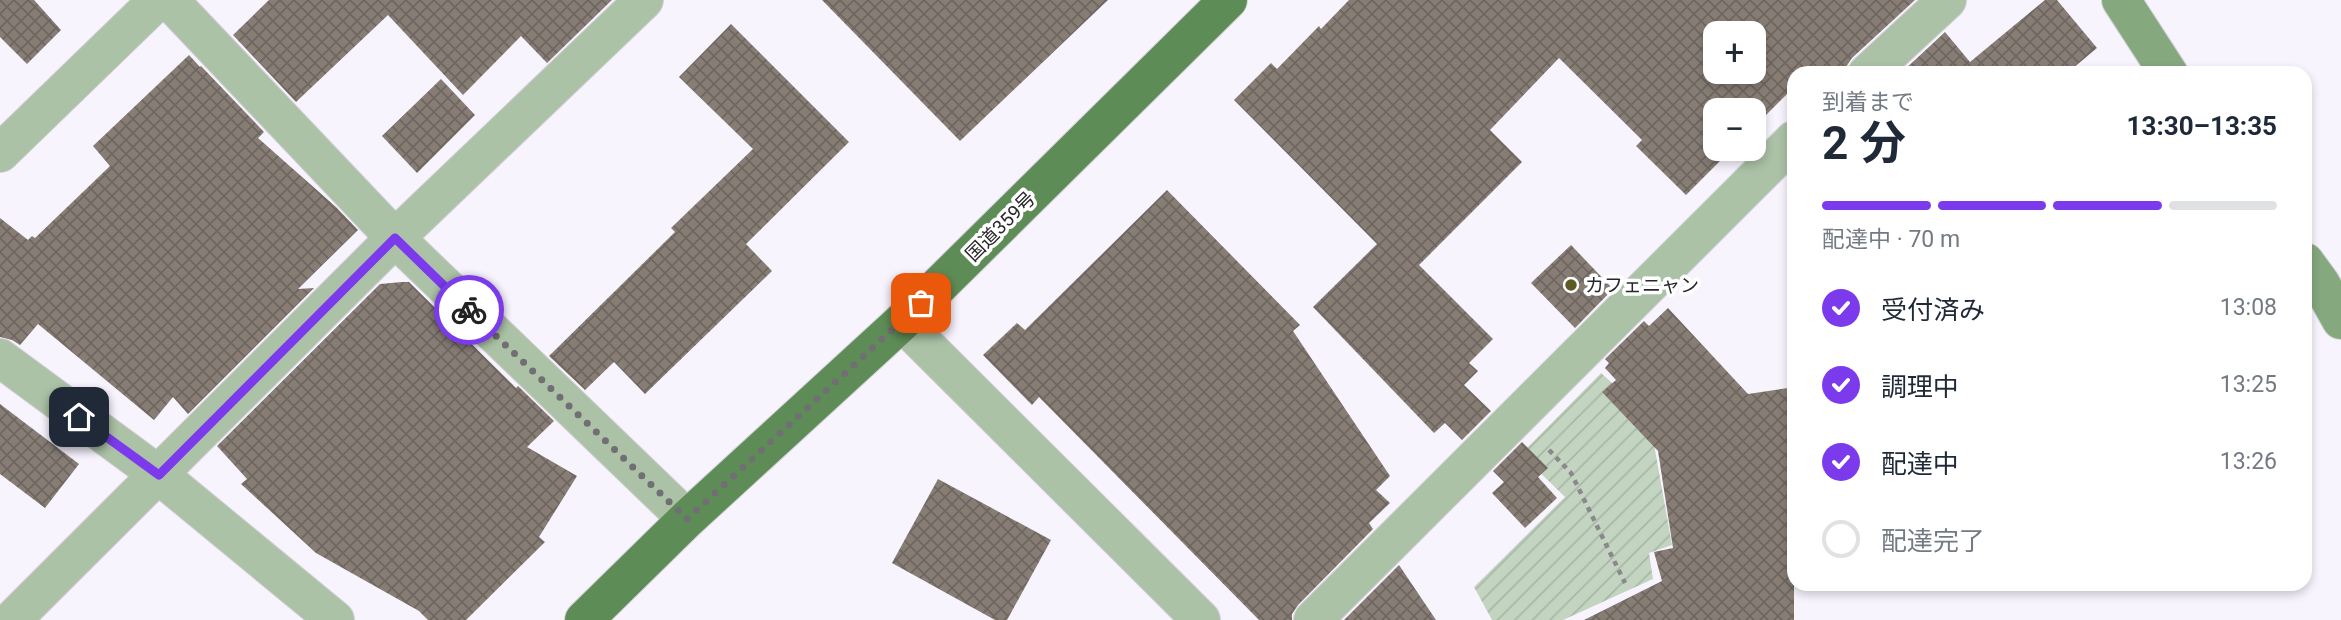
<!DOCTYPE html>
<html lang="ja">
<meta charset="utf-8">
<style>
:root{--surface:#fff;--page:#f6f6f7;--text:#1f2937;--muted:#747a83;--line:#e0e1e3;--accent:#7c3aed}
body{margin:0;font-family:Roboto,"Noto Sans JP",sans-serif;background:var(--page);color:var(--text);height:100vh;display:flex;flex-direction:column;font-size:26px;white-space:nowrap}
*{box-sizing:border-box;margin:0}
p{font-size:23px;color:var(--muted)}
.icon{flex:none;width:38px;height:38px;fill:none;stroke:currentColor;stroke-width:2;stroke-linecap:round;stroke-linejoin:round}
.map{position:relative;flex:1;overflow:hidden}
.side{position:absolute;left:1787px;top:66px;width:525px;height:525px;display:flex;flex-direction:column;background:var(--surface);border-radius:21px;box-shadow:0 4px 10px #0003}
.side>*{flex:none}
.controls{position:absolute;left:1703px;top:21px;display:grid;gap:14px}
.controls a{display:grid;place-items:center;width:63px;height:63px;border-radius:14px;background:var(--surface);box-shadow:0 4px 10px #0003;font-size:35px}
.pin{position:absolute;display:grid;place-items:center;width:60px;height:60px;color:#fff;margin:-30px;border-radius:14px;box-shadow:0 4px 10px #0006}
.courier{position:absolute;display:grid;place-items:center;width:70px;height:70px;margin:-35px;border:5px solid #7c3aed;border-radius:50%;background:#fff;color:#222;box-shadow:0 2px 9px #0007}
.summary em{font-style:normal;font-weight:700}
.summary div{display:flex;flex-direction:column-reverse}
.summary{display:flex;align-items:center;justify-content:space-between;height:119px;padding:0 35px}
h1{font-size:46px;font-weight:700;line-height:52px}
.bar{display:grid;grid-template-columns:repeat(4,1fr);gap:10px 7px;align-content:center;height:84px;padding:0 35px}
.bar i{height:9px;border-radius:5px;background:var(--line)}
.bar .active{background:var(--accent)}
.bar p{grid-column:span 4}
ol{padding:0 35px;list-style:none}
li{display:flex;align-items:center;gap:21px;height:77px}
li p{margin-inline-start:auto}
li .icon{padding:7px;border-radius:50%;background:var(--accent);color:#fff;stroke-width:4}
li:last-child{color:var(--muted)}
li i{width:38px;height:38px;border:4px solid var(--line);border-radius:50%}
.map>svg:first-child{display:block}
.garden{fill:url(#garden-furrows)}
.building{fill:url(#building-cross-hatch);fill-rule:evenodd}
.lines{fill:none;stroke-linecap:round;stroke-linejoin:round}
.minor-casing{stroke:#d3cfd8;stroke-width:40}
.secondary-casing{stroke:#d3cfd8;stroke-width:40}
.trunk-casing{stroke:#d3cfd8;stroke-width:40}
.path{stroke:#8a878d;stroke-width:4.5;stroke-dasharray:5 5;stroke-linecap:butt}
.minor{stroke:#abc2a6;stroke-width:38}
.secondary{stroke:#85a87f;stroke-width:38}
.trunk{stroke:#5e8c56;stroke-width:38}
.done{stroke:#716e74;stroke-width:7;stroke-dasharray:0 12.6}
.route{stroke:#7c3aed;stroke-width:9}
.poi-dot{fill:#5e5a26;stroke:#fff;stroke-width:2.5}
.labels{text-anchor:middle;stroke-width:7;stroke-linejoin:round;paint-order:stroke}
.street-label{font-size:19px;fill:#28262a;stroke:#fff}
.poi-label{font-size:19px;fill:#28262a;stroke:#fff;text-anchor:start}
</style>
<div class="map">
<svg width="2341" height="620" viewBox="0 0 2341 620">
<defs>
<pattern id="garden-furrows" width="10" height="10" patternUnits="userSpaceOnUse" patternTransform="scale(1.75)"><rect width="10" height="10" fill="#c3d5c1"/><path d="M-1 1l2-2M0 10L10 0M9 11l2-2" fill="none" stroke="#a8b7a6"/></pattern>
<pattern id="building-cross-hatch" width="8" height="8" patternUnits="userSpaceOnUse" patternTransform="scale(1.75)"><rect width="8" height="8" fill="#877d75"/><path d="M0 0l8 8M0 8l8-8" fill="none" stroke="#6e6660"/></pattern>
</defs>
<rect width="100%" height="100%" fill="#f8f4fe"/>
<polygon class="garden" points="1601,373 1649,416 1672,545 1649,553 1653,579 1563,620 1492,620 1474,587 1565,497 1521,454"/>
<g class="building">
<polygon points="0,0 34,0 61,30 27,64 0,37"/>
<polygon points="269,0 612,0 547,63 521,36 463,95 388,15 296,102 233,35"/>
<polygon points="822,0 1108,0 960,141"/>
<path d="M1349 0H1915L1852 58 1846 67V74H1794V87L1754 127V110H1715V149H1732L1686 195 1636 146 1642 140 1559 58 1490 130 1522 162 1419 265 1493 339 1469 363 1478 371 1464 385 1491 411 1462 440 1445 423 1434 433 1313 307 1377 244 1234 100 1271 63 1277 69 1319 26 1321 29ZM1715 33H1754V72H1715Z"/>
<polygon points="2045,0 2057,0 2097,48 2066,74 1900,74 1945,32 1970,62"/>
<polygon points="731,24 849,142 746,244 772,271 645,394 614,362 585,390 549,356 675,232 671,228 753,149 679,77"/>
<polygon points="189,55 200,67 201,66 264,132 258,138 336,207 358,230 298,289 314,288 188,414 173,397 154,420 38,324 20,345 12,340 0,337 0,218 28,240 32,236 35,238 110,166 93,146"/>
<polygon points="441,79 475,115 417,173 382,136"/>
<polygon points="1167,190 1300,325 1293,331 1390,476 1376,490 1390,503 1369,523 1373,529 1298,605 1292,614 1292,620 1259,620 1039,397 1032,405 983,355 1017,323 1025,330"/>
<polygon points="1571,245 1613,289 1575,328 1531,283"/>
<polygon points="402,282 409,282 516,388 518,386 554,421 527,447 577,476 539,537 545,542 466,620 428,620 419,611 316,553 241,484 247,479 217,446 380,284"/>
<polygon points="1668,308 1748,394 1794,387 1794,620 1584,620 1662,581 1654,552 1673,548 1658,451 1602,392 1616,380 1605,368 1609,363 1605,359 1644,321 1649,326"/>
<polygon points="0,404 79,464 45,508 0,474"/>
<polygon points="1522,442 1548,468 1538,477 1557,498 1525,528 1492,493 1504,482 1493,471"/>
<polygon points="938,479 1051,540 1007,620 995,620 892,563"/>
<polygon points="1399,565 1436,620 1344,620"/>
</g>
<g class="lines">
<defs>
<g id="minor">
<polyline points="169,0 395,238 687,519"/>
<polyline points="1867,74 1947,0"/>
<polyline points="0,153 158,0"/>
<polyline points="902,322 1201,620"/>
<polyline points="0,358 159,475 335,620"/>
<polyline points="12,620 395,238 644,0"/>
<polyline points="1313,620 1794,140"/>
</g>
<g id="secondary">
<polyline points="2121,0 2169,74"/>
<polyline points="2305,262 2321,284 2341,320"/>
</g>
<polyline id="trunk" points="584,620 687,519 902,322 1228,0"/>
</defs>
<use href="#minor" class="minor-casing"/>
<use href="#secondary" class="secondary-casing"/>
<use href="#trunk" class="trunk-casing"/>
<polyline class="path" points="1549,450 1571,473 1625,583"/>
<use href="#minor" class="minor"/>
<use href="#secondary" class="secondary"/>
<use href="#trunk" class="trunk"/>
</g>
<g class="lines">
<polyline class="done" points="469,310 687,519 921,303"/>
<polyline class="route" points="79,417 159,475 395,238 469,310"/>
</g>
<circle class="poi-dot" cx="1571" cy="285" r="7"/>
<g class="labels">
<g class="street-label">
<text transform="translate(1000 226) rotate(-45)" y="7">国道359号</text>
</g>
<g class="poi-label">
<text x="1585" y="292">カフェニャン</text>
</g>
</g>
</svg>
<div class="controls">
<a>+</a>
<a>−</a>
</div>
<div class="pin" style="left:921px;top:303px;background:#ea580c"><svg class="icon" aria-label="bag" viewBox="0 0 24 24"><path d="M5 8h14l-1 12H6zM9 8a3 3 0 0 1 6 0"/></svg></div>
<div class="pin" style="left:79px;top:417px;background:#1f2937"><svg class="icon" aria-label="home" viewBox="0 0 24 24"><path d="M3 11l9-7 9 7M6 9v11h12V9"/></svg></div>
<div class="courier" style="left:469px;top:310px"><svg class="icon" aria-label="bike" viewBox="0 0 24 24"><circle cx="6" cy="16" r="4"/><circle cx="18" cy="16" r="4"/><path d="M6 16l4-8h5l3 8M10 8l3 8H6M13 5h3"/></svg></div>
<section class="side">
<div class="summary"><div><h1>2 分</h1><p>到着まで</p></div><em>13:30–13:35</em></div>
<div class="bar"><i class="active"></i><i class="active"></i><i class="active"></i><i></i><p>配達中 · 70 m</p></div>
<ol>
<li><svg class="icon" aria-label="check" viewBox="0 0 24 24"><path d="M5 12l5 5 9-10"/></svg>受付済み<p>13:08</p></li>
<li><svg class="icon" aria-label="check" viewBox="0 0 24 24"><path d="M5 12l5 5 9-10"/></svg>調理中<p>13:25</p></li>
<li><svg class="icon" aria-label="check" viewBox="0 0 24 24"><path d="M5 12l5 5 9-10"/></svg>配達中<p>13:26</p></li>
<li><i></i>配達完了</li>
</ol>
</section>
</div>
